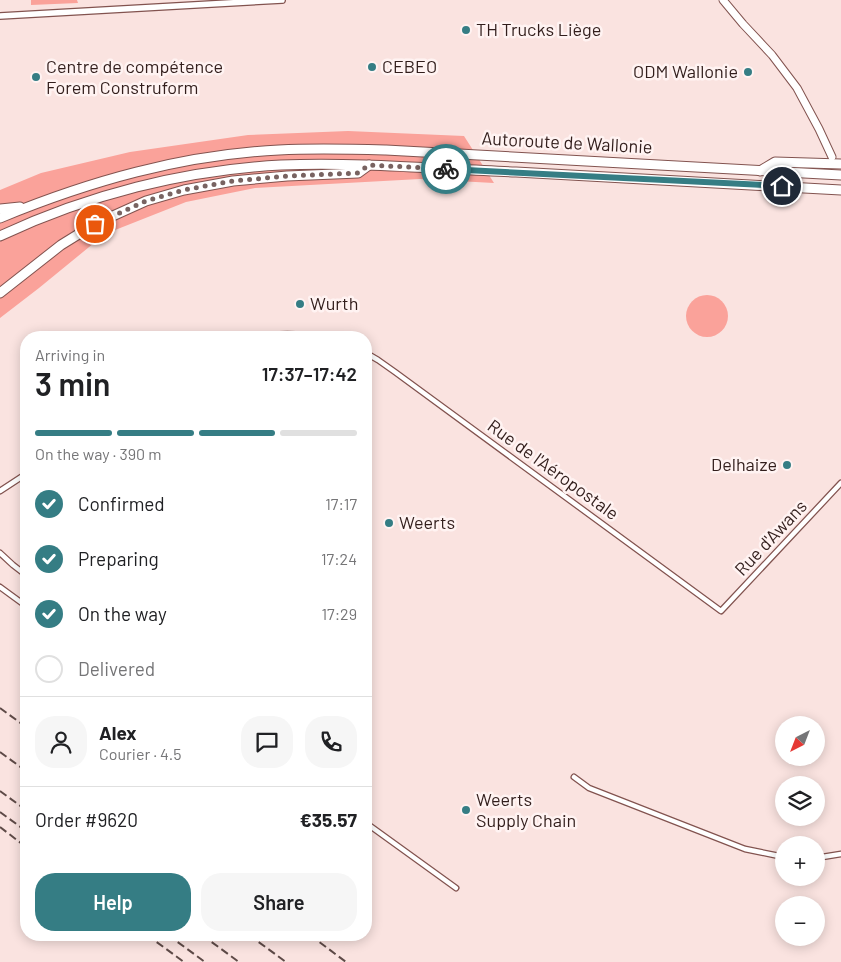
<!DOCTYPE html>
<meta charset="utf-8">
<style>
:root{--surface:#fff;--page:#f6f6f6;--text:#202124;--muted:#757577;--line:#e0e0e0;--accent:#357d84}
body{margin:0;font-family:Barlow,sans-serif;background:var(--page);color:var(--text);height:100vh;display:flex;flex-direction:column;font-size:19px;white-space:nowrap}
*{box-sizing:border-box;margin:0}
p{font-size:16px;color:var(--muted)}
.icon{flex:none;width:28px;height:28px;fill:none;stroke:currentColor;stroke-width:2;stroke-linecap:round;stroke-linejoin:round}
.map{position:relative;flex:1;overflow:hidden}
.side{position:absolute;left:20px;top:331px;width:352px;height:610px;display:flex;flex-direction:column;background:var(--surface);border-radius:20px;box-shadow:0 2px 12px #0003}
.side>*{flex:none}
.needle{width:32px;rotate:222deg}
.fabs{position:absolute;left:775px;top:716px;display:grid;gap:10px}
.fabs a{display:grid;place-items:center;width:50px;height:50px;border-radius:50%;background:var(--surface);box-shadow:0 2px 12px #0003;font-size:25px}
.pin{position:absolute;display:grid;place-items:center;width:42px;height:42px;color:#fff;margin:-21px;border:2px solid #fff;border-radius:50%;box-shadow:0 1px 5px #0007}
.courier{position:absolute;display:grid;place-items:center;width:50px;height:50px;margin:-25px;border:4px solid #357d84;border-radius:50%;background:#fff;color:#222;box-shadow:0 1px 6px #0007}
.overview em{font-style:normal;font-weight:600}
.overview div{display:flex;flex-direction:column-reverse}
.overview{display:flex;align-items:center;justify-content:space-between;height:85px;padding:0 15px}
h1{font-size:32px;font-weight:600;line-height:38px}
.bar{display:grid;grid-template-columns:repeat(4,1fr);gap:8px 5px;align-content:center;height:60px;padding:0 15px}
.bar i{height:6px;border-radius:4px;background:var(--line)}
.bar .selected{background:var(--accent)}
.bar p{grid-column:span 4}
.line{display:flex;align-items:center;gap:12px;padding:0 15px;border-top:1px solid var(--line)}
.line div{flex:1}
.round{display:grid;place-items:center;flex:none;width:52px;height:52px;border-radius:20px;background:var(--page)}
ol{padding:0 15px;list-style:none}
li{display:flex;align-items:center;gap:15px;height:55px}
li p{margin-inline-start:auto}
li .icon{padding:5px;border-radius:50%;background:var(--accent);color:#fff;stroke-width:4}
li:last-child{color:var(--muted)}
li i{width:28px;height:28px;border:2px solid var(--line);border-radius:50%}
.button{display:flex;gap:10px;margin-top:auto;padding:10px 15px}
.button a{flex:1;height:58px;border-radius:20px;background:var(--accent);color:#fff;font-size:20px;font-weight:600;line-height:58px;text-align:center}
.button a+a{background:var(--page);color:var(--text)}
.map>svg:first-child{display:block}
.green{fill:#faa29a}
.lines{fill:none;stroke-linecap:round;stroke-linejoin:round}
.minor-casing{stroke:#82534f;stroke-width:7}
.tertiary-casing{stroke:#82534f;stroke-width:8}
.secondary-casing{stroke:#82534f;stroke-width:9}
.motorway-casing{stroke:#82534f;stroke-width:11}
.minor{stroke:#fff;stroke-width:4.5}
.tertiary{stroke:#fff;stroke-width:5.5}
.secondary{stroke:#fff;stroke-width:7}
.motorway{stroke:#fff;stroke-width:9}
.rail{stroke:#5e4a47;stroke-width:2;stroke-dasharray:8 4;stroke-linecap:butt}
.done{stroke:#786361;stroke-width:5;stroke-dasharray:0 9}
.route{stroke:#357d84;stroke-width:6}
.poi-dot{fill:#357d84;stroke:#fff3f2;stroke-width:2}
.labels{text-anchor:middle;stroke-width:5;stroke-linejoin:round;paint-order:stroke}
.poi-label{font-size:18px;fill:#321e1c;stroke:#fff3f2;text-anchor:start}
.street-label{font-size:18px;fill:#321e1c;stroke:#fff3f2}
</style>
<div class="map">
<svg width="841" height="962" viewBox="0 0 841 962">
<rect width="100%" height="100%" fill="#fae3e0"/>
<g class="green">
<polygon points="31,0 77,0 78,3 31,5"/>
<polygon points="348,131 464,136 494,183 420,179 255,188 186,202 105,234 39,288 0,318 0,190 41,173 130,152 248,135"/>
<circle cx="707" cy="316" r="21"/>
</g>
<g class="lines">
<defs>
<g id="minor">
<path d="M254 338C276 333 299 333 320 338"/>
<polyline points="366,353 378,360 395,372 721,611 841,483"/>
<polyline points="0,491 26,474"/>
<polyline points="0,553 13,565 26,575"/>
<polyline points="0,587 26,606"/>
<polyline points="574,777 589,788 745,849 784,857"/>
<polyline points="366,823 456,888"/>
<polyline points="816,858 841,854"/>
</g>
<polyline id="tertiary" points="0,16 282,0"/>
<polyline id="secondary" points="723,0 743,24 772,55 797,88 819,129 832,157"/>
<g id="motorway">
<polyline points="760,171 775,162 841,164"/>
<polyline points="0,209 20,207"/>
<path d="M0 218C90 181 181 155 279 150 315 148 350 149 386 150L841 175"/>
<path d="M0 236C87 195 184 170 281 165 359 162 438 169 516 172 624 178 733 184 841 190"/>
<polyline points="0,293 61,245 95,224 146,201 184,190 233,181 287,176 358,173 369,165"/>
</g>
</defs>
<use href="#minor" class="minor-casing"/>
<use href="#tertiary" class="tertiary-casing"/>
<use href="#secondary" class="secondary-casing"/>
<use href="#motorway" class="motorway-casing"/>
<use href="#minor" class="minor"/>
<use href="#tertiary" class="tertiary"/>
<use href="#secondary" class="secondary"/>
<use href="#motorway" class="motorway"/>
<g class="rail">
<polyline points="0,708 26,727"/>
<polyline points="0,752 26,771"/>
<polyline points="0,791 26,810"/>
<polyline points="0,812 26,831"/>
<polyline points="0,827 26,847"/>
<polyline points="147,935 184,962"/>
<polyline points="168,935 205,962"/>
<polyline points="202,935 239,962"/>
<polyline points="249,935 286,962"/>
<polyline points="310,935 346,962"/>
</g>
</g>
<g class="lines">
<polyline class="done" points="95,224 146,201 184,190 233,181 287,176 358,173 369,165 446,169"/>
<polyline class="route" points="446,169 782,186"/>
</g>
<g class="poi-dot">
<circle cx="466" cy="30" r="5"/>
<circle cx="372" cy="67" r="5"/>
<circle cx="748" cy="72" r="5"/>
<circle cx="36" cy="77" r="5"/>
<circle cx="300" cy="304" r="5"/>
<circle cx="787" cy="465" r="5"/>
<circle cx="389" cy="523" r="5"/>
<circle cx="466" cy="810" r="5"/>
</g>
<g class="labels">
<g class="poi-label">
<text x="476" y="36">TH Trucks Liège</text>
<text x="46" y="73">Centre de compétence<tspan x="46" dy="21">Forem Construform</tspan></text>
<text x="382" y="73">CEBEO</text>
<text x="738" y="78" text-anchor="end">ODM Wallonie</text>
<text x="310" y="310">Wurth</text>
<text x="777" y="471" text-anchor="end">Delhaize</text>
<text x="399" y="529">Weerts</text>
<text x="476" y="806">Weerts<tspan x="476" dy="21">Supply Chain</tspan></text>
</g>
<g class="street-label">
<text transform="translate(567 143) rotate(3)" y="6">Autoroute de Wallonie</text>
<text transform="translate(553 470) rotate(36)" y="6">Rue de l'Aéropostale</text>
<text transform="translate(771 538) rotate(-47)" y="6">Rue d'Awans</text>
</g>
</g>
</svg>
<div class="fabs">
<a><svg class="needle" viewBox="-14 -14 28 28"><path d="M0-13l5 13h-10z" fill="#e53935"/><path d="M0 13l5-13h-10z" fill="#757577"/></svg></a>
<a><svg class="icon" aria-label="layers" viewBox="0 0 24 24"><path d="M12 4l9 5-9 5-9-5zM3 14l9 5 9-5"/></svg></a>
<a>+</a>
<a>−</a>
</div>
<div class="pin" style="left:95px;top:224px;background:#ea580c"><svg class="icon" aria-label="bag" viewBox="0 0 24 24"><path d="M5 8h14l-1 12H6zM9 8a3 3 0 0 1 6 0"/></svg></div>
<div class="pin" style="left:782px;top:186px;background:#1f2937"><svg class="icon" aria-label="home" viewBox="0 0 24 24"><path d="M3 11l9-7 9 7M6 9v11h12V9"/></svg></div>
<div class="courier" style="left:446px;top:169px"><svg class="icon" aria-label="bike" viewBox="0 0 24 24"><circle cx="6" cy="16" r="4"/><circle cx="18" cy="16" r="4"/><path d="M6 16l4-8h5l3 8M10 8l3 8H6M13 5h3"/></svg></div>
<section class="side">
<div class="overview"><div><h1>3 min</h1><p>Arriving in</p></div><em>17:37–17:42</em></div>
<div class="bar"><i class="selected"></i><i class="selected"></i><i class="selected"></i><i></i><p>On the way · 390 m</p></div>
<ol>
<li><svg class="icon" aria-label="check" viewBox="0 0 24 24"><path d="M5 12l5 5 9-10"/></svg>Confirmed<p>17:17</p></li>
<li><svg class="icon" aria-label="check" viewBox="0 0 24 24"><path d="M5 12l5 5 9-10"/></svg>Preparing<p>17:24</p></li>
<li><svg class="icon" aria-label="check" viewBox="0 0 24 24"><path d="M5 12l5 5 9-10"/></svg>On the way<p>17:29</p></li>
<li><i></i>Delivered</li>
</ol>
<div class="line" style="height:90px"><a class="round"><svg class="icon" aria-label="person" viewBox="0 0 24 24"><circle cx="12" cy="8" r="4"/><path d="M4 21q1-7 8-7t8 7"/></svg></a><div><b>Alex</b><p>Courier · 4.5</p></div><a class="round"><svg class="icon" aria-label="chat" viewBox="0 0 24 24"><path d="M4 5h16v11H9l-5 4z"/></svg></a><a class="round"><svg class="icon" aria-label="phone" viewBox="0 0 24 24"><path d="M5 4h4l2 5-3 2q2 4 5 5l2-3 5 2v4C11 20 4 13 5 4z"/></svg></a></div>
<div class="line" style="height:65px"><div>Order #9620</div><b>€35.57</b></div>
<div class="button"><a>Help</a><a>Share</a></div>
</section>
</div>
